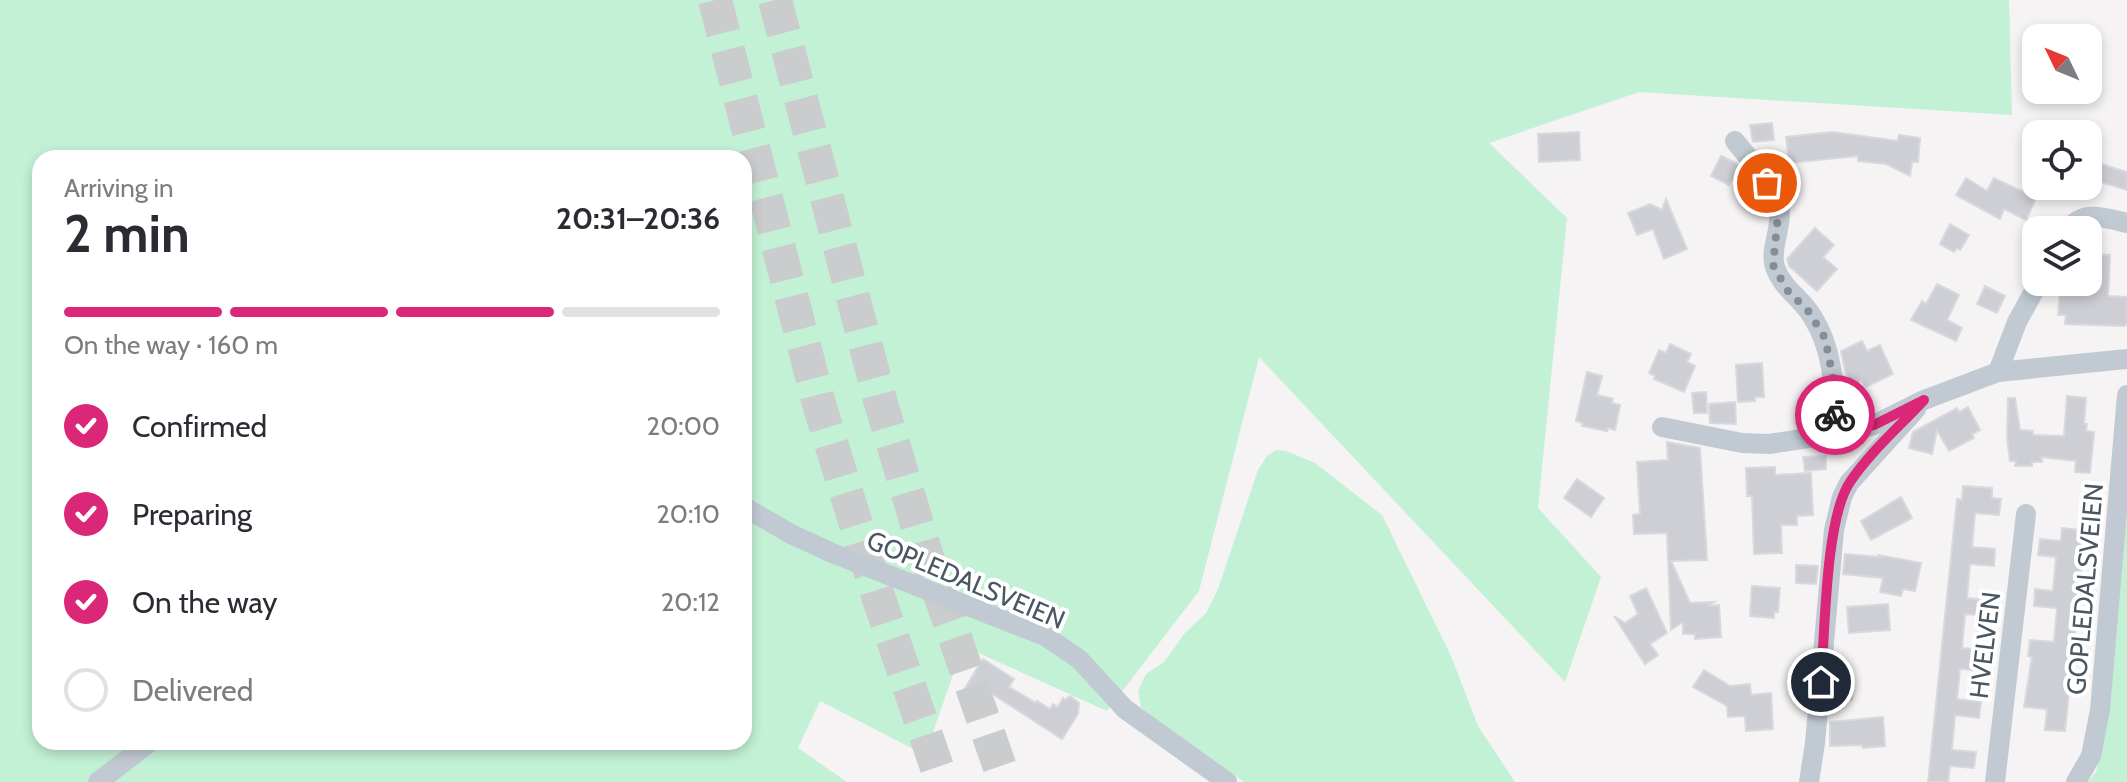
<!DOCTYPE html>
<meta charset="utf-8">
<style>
:root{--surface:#fff;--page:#f7f7f7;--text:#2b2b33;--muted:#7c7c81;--line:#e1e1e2;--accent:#db2777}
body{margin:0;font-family:Cabin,sans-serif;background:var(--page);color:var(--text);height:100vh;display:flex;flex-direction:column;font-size:30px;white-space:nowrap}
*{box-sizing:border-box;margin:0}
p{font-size:26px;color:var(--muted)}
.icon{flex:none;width:44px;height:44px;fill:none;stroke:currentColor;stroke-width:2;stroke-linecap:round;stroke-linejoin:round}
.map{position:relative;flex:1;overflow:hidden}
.side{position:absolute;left:32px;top:150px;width:720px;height:600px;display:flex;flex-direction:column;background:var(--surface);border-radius:24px;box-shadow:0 4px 12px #0003}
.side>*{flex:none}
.needle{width:52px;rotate:313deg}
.tools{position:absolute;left:2022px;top:24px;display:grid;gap:16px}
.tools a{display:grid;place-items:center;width:80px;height:80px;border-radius:16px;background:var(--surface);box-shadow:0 4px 12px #0003;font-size:40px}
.pin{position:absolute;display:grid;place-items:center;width:68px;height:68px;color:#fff;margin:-34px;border:4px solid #fff;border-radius:50%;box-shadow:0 2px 8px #0007}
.courier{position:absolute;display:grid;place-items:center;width:80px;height:80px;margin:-40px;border:6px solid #db2777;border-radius:50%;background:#fff;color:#222;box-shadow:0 2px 10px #0007}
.overview em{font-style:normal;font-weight:700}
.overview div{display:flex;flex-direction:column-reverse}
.overview{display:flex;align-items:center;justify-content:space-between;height:136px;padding:0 32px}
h1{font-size:52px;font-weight:700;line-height:60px}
.bar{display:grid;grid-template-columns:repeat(4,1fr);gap:12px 8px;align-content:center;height:96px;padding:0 32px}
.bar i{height:10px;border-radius:6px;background:var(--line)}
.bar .selected{background:var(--accent)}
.bar p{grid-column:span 4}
ol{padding:0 32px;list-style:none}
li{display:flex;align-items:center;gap:24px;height:88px}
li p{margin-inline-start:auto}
li .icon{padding:8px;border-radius:50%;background:var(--accent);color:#fff;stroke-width:4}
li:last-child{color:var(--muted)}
li i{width:44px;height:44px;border:4px solid var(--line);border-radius:50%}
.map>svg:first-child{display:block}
.green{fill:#c3f1d5;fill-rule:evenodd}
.building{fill:#cdcfd5;stroke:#d7d9de;stroke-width:2}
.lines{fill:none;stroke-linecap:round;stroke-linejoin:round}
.motorway-tunnel{stroke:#caccce;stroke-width:34;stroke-dasharray:34 17;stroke-linecap:butt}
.minor{stroke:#c1cad2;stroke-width:20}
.done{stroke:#868d94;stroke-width:8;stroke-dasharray:0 14.4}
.route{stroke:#db2777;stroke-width:10}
.labels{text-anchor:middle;stroke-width:8;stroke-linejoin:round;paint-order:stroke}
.street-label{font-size:26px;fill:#4a5661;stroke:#fff}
</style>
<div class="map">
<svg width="2127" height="782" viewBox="0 0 2127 782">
<rect width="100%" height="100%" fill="#f5f3f3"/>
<g class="green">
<path d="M0 0H2009L2012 115 1639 92 1489 143 1567 218 1538 508 1601 577 1565 682 1259 357 1199 591 1107 711 963 646 925 755 820 701 798 748 847 782H0ZM40 158H744V742H40Z"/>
<polygon points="1276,450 1286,451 1315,463 1382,515 1451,656 1478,726 1515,782 1244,782 1149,715 1141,707 1138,691 1146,674 1164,662 1185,633 1206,613 1218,589 1258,470 1267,456"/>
<polygon points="2127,489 2127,782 2088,782 2096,772 2104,741"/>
</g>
<g class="building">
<polygon points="1772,123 1774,140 1753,142 1750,125"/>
<polygon points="1579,132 1580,160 1539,162 1538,134"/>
<polygon points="1833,132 1898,141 1899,135 1920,138 1918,162 1912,162 1910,176 1886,164 1858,161 1858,156 1789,163 1786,137"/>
<polygon points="1721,156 1736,163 1741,169 1735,181 1732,179 1729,185 1711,176"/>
<polygon points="2088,160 2127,172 2127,190 2088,178"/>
<polygon points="1966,178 1987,191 1994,178 2036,198 2026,220 2004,209 2000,219 1956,195"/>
<polygon points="1666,199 1687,249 1664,259 1653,229 1637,235 1628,213 1650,204 1662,210"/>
<polygon points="1950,224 1969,235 1960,250 1957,248 1954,252 1940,244"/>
<polygon points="1815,228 1834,245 1823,257 1837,269 1817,291 1789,266 1787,259"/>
<polygon points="2088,254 2110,255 2108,296 2127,297 2127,324 2124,326 2065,324 2066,315 2058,315 2060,289 2088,288"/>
<polygon points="1937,284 1959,295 1947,320 1962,328 1956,341 1911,320 1922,301 1926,304"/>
<polygon points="1985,286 2005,296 1997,313 1977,304"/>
<polygon points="1862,341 1867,351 1880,345 1893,374 1866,387 1861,380 1852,385 1845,370 1841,351"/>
<polygon points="1670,344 1691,354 1687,362 1695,366 1684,392 1654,379 1655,376 1649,373 1659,350 1666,353"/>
<polygon points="1762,363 1764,397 1755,397 1755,401 1738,402 1736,365"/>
<polygon points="1587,372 1602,376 1597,395 1613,399 1612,403 1620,405 1615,430 1608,428 1607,431 1582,426 1583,423 1576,421"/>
<polygon points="1706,392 1707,413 1694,413 1692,393"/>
<polygon points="2067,396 2086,398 2084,424 2087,424 2086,431 2094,432 2090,473 2075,472 2076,461 2042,457 2042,462 2032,462 2032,466 2015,466 2016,461 2010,461 2007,438 2008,398 2015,398 2020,430 2033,431 2033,435 2064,436"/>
<polygon points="1735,402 1736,424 1710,423 1709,404"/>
<polygon points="1968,407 1980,430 1972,434 1974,438 1949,451 1937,430 1932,454 1909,448 1913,432 1957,408 1959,412"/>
<polygon points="1667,442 1700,448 1707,560 1671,561 1690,603 1714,602 1708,606 1719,605 1721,637 1695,639 1695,634 1683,634 1683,622 1671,630 1667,533 1634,534 1633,515 1640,514 1637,462 1668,460"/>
<polygon points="1826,456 1826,469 1805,471 1803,457"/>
<polygon points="1775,467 1775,475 1811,473 1813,515 1797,516 1797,525 1781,525 1782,553 1754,554 1752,496 1747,496 1746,468"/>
<polygon points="1577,479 1604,498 1591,517 1564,498"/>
<polygon points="1963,486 1992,488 1992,498 2001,499 1999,515 1975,513 1972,547 1995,549 1994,566 1970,564 1967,598 1990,600 1989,616 1965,614 1962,648 1985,650 1984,671 1960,669 1957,699 1981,702 1979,718 1955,715 1952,750 1976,752 1974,768 1950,766 1948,782 1928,782 1957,499 1962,500"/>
<polygon points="1901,497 1912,518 1871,540 1861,521"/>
<polygon points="2062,528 2080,530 2085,535 2065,731 2045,730 2047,709 2024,707 2032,657 2028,656 2030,640 2054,642 2057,608 2034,606 2035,589 2053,591 2056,557 2038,555 2040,539 2061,541"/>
<polygon points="1845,554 1880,557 1879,555 1921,563 1915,591 1903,589 1901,596 1880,592 1883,578 1843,574"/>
<polygon points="1796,565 1818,566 1816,584 1796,583"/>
<polygon points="1752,586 1780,588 1778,612 1774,612 1774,618 1750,616"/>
<polygon points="1646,588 1667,633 1650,644 1658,655 1645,664 1614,616 1625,623 1638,614 1630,596"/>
<polygon points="1888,604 1890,630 1849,633 1847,607"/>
<polygon points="983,659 1014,679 1009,687 1036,703 1037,701 1050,709 1053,704 1058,707 1063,698 1065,700 1070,696 1079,703 1078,714 1062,739 983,688 974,701 962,693"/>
<polygon points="1704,670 1730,686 1750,684 1751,695 1771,693 1773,729 1746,731 1745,716 1728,717 1727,706 1693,687"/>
<polygon points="1834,679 1854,682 1852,700 1832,697"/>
<polygon points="1883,717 1885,746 1863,748 1862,745 1830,746 1830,722"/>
</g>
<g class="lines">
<g class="motorway-tunnel">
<polyline points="715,0 819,404 878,596 942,782"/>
<polyline points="775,0 880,400 926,554 1005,782"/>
</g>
<g class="minor">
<path d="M1735 141C1748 158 1775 186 1779 207 1783 226 1769 250 1775 267 1782 288 1801 298 1812 316 1835 352 1834 392 1836 434"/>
<path d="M2068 230C2083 209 2105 218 2127 223"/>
<polyline points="1998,372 2017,322 2039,282"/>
<polyline points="1662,427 1742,443 1769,444 1836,434 1874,425 1924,400 1998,372 2127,359"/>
<polyline points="744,507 791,534 832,553 1045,636 1079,659 1125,709 1227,782"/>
<polyline points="98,782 150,742"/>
<polyline points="1809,782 1815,743 1834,530 1842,497 1849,483 1916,409"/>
<polyline points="1995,782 2026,514"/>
<polyline points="2076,782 2091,756 2100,710 2127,395"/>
</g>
</g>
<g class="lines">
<polyline class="done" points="1767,183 1779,206 1773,265 1787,290 1809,312 1825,338 1833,378 1835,415"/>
<path class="route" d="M1821 682C1825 634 1825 519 1850 482 1870 452 1900 426 1924 400L1874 425 1836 434 1835 415"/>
</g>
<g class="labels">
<g class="street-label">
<text transform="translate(966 580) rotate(23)" y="9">GOPLEDALSVEIEN</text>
<text transform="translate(2085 589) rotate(-85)" y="9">GOPLEDALSVEIEN</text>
<text transform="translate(1985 645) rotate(-83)" y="9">HVELVEN</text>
</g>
</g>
</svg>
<div class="tools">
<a><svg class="needle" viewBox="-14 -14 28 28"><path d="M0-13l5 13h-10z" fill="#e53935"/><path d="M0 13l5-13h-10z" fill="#7c7c81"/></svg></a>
<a><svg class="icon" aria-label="locate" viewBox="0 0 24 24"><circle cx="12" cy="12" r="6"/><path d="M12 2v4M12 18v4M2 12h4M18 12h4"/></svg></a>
<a><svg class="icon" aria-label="layers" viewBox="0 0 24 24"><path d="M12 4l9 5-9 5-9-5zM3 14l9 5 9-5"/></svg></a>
</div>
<div class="pin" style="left:1767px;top:183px;background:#ea580c"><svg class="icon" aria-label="bag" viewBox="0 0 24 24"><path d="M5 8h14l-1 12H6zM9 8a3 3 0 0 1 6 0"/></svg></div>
<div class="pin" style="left:1821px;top:682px;background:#1f2937"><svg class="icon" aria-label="home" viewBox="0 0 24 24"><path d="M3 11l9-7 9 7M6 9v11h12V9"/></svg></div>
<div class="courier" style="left:1835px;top:415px"><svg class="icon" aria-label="bike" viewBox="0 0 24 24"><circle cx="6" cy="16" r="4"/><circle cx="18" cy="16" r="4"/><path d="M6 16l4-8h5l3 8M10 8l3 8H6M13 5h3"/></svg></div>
<section class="side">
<div class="overview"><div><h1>2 min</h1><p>Arriving in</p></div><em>20:31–20:36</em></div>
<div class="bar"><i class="selected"></i><i class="selected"></i><i class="selected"></i><i></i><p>On the way · 160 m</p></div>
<ol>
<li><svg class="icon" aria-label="check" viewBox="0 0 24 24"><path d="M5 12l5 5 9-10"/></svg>Confirmed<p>20:00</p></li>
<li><svg class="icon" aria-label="check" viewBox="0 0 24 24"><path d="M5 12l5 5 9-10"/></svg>Preparing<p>20:10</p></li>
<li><svg class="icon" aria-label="check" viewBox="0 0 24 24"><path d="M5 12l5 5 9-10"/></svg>On the way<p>20:12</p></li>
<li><i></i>Delivered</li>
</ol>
</section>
</div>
